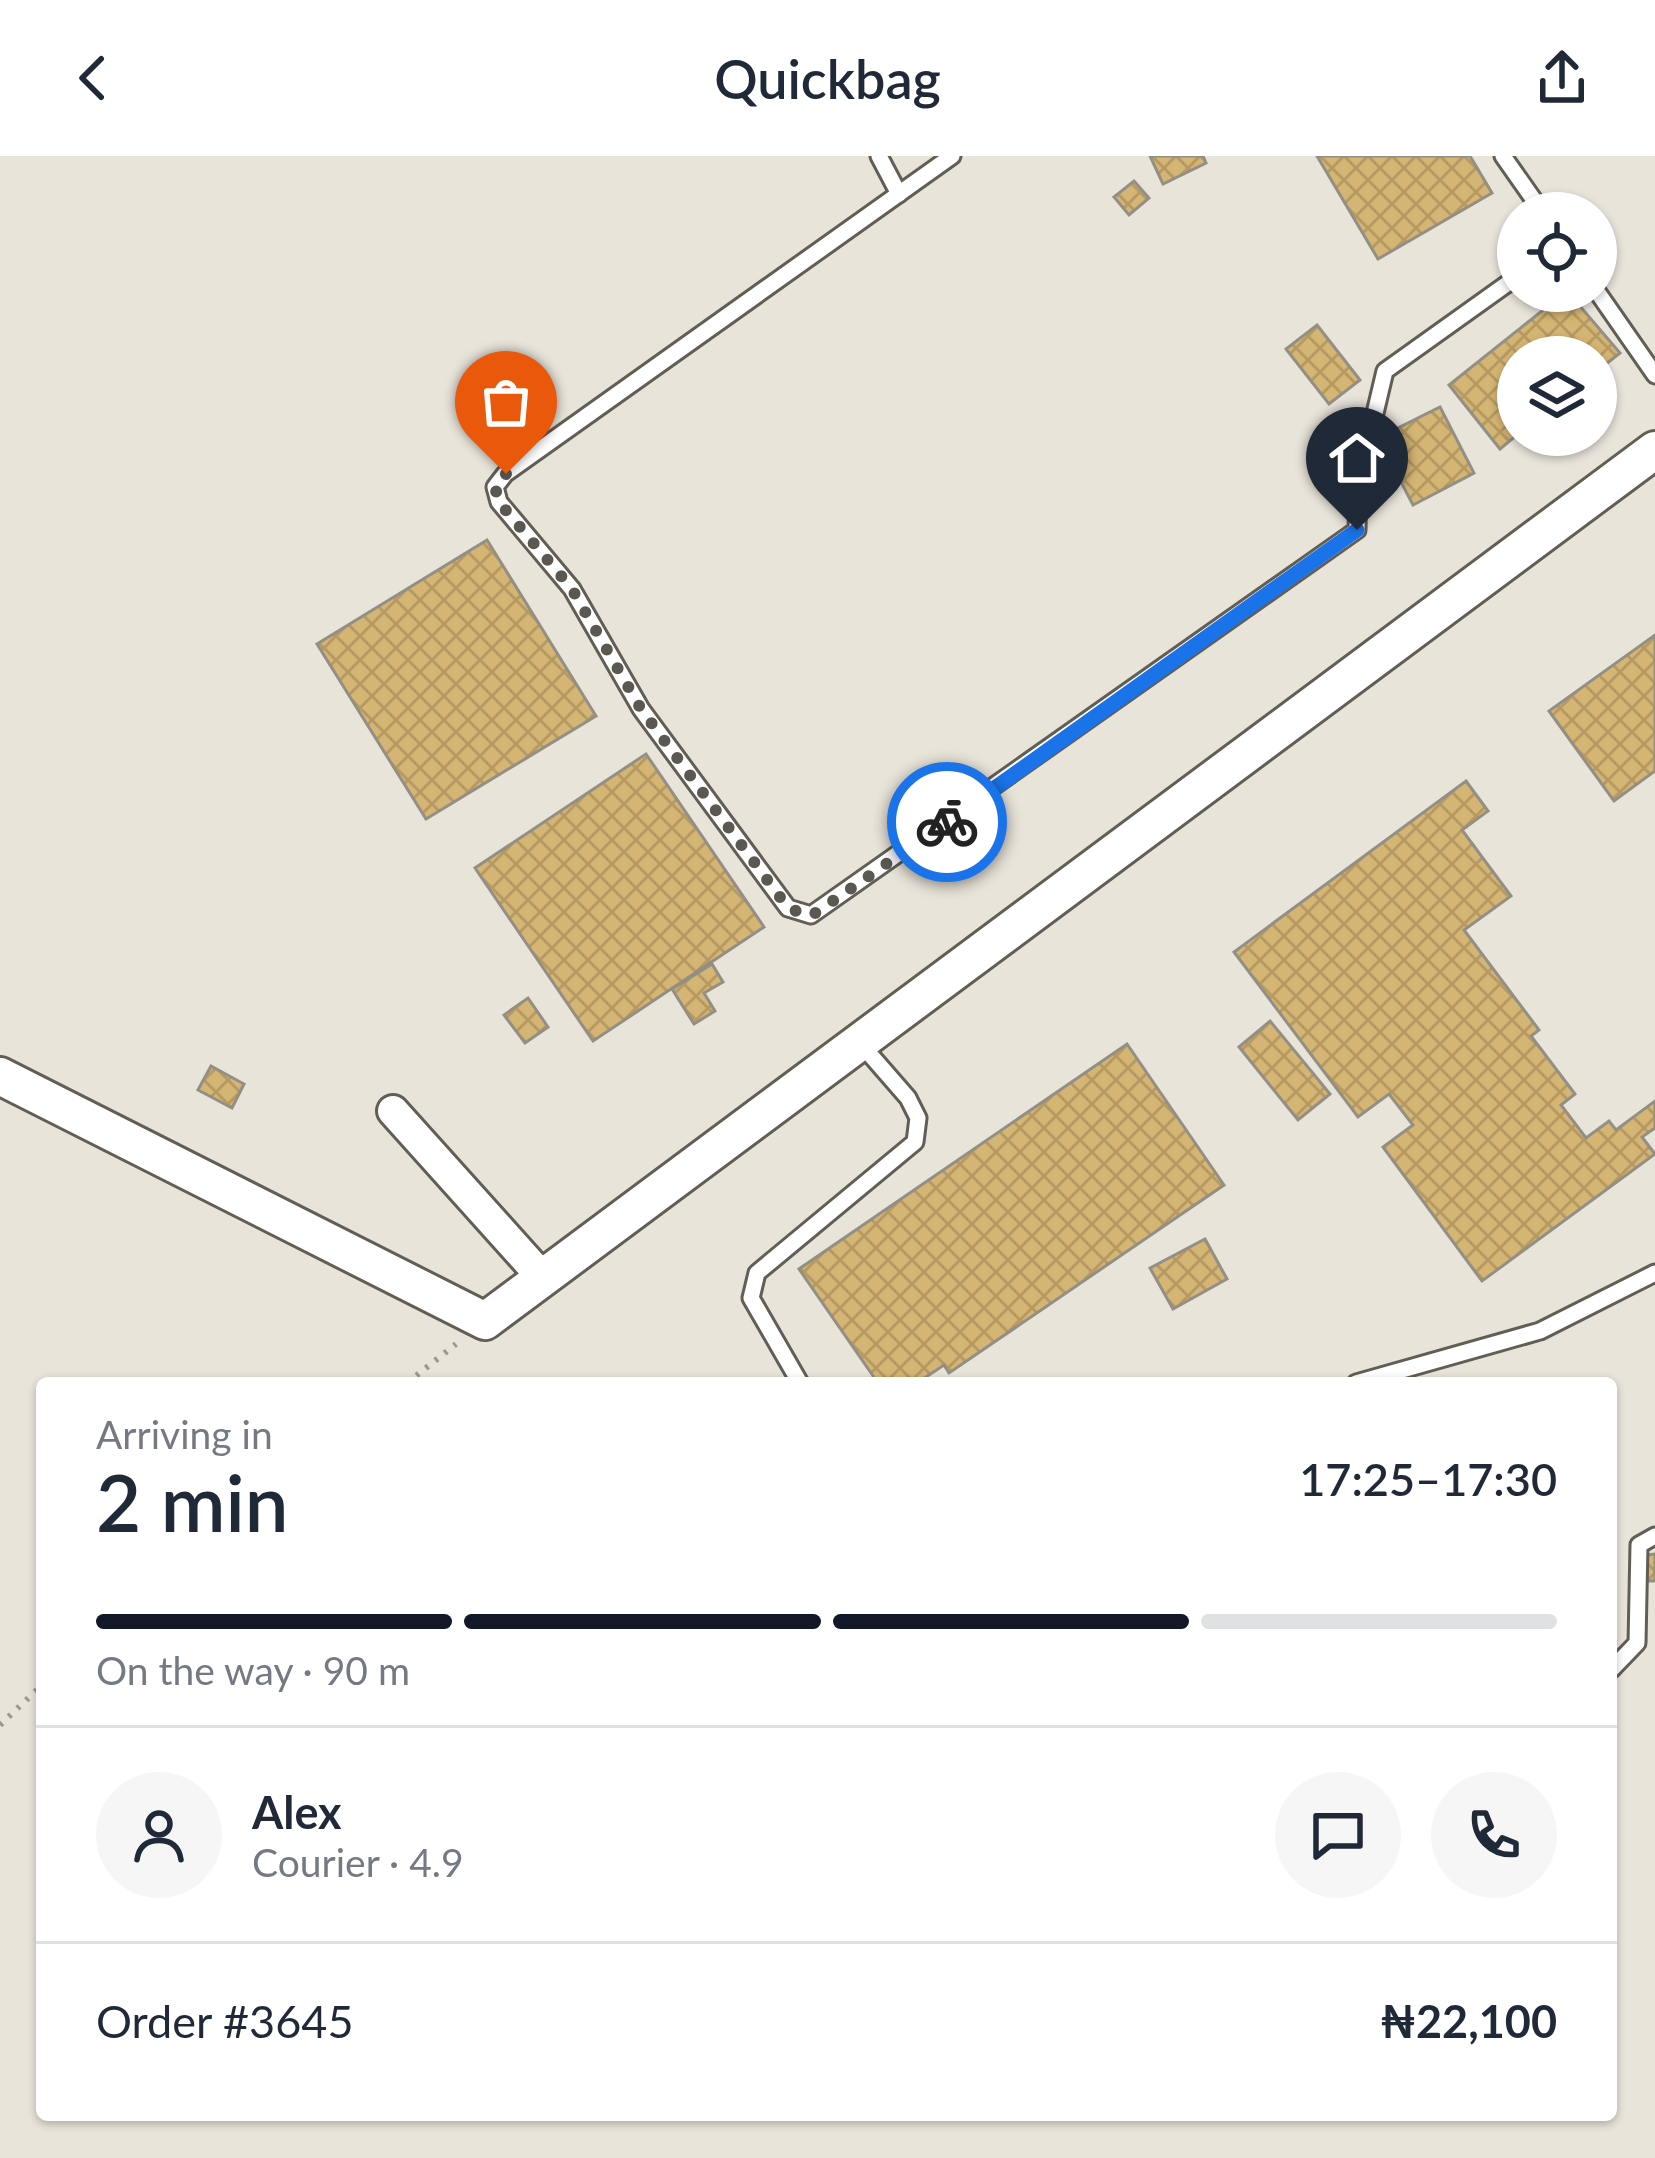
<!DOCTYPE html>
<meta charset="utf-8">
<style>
:root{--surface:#fff;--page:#f6f6f7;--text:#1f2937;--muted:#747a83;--line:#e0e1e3;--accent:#111827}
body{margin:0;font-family:Lato,sans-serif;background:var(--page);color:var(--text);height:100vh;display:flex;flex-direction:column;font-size:45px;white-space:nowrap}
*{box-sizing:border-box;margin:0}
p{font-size:39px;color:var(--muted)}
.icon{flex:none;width:66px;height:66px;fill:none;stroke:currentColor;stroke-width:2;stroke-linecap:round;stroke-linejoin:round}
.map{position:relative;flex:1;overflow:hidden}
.drawer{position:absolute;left:36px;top:1221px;width:1581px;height:744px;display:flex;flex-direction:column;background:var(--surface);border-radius:12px;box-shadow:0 3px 9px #0004}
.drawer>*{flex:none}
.tools{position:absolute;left:1497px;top:36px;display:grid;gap:24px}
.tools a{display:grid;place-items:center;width:120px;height:120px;border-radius:50%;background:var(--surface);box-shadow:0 3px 9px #0004;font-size:60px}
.pin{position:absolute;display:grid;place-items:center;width:102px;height:102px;color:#fff;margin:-123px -51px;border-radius:50% 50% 50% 0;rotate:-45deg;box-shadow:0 0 12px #0007}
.pin .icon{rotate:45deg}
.courier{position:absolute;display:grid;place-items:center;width:120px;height:120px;margin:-60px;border:9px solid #1a73e8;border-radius:50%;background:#fff;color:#222;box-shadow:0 3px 15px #0007}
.summary em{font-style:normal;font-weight:600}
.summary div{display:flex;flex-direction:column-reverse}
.summary{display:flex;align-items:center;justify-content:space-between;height:204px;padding:0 60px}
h1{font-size:78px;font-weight:600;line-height:90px}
.bar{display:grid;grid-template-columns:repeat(4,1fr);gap:18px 12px;align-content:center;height:144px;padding:0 60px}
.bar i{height:15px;border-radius:9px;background:var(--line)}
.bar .selected{background:var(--accent)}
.bar p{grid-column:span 4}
.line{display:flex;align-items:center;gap:30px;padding:0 60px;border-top:3px solid var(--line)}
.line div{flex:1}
.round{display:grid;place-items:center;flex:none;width:126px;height:126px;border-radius:63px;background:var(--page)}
header{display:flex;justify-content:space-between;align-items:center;height:156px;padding:0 60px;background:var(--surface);font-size:54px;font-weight:600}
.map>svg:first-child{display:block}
.building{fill:url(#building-cross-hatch);stroke:#938f85;stroke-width:3}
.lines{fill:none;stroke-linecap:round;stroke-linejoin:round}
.service-casing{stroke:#625d55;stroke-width:21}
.minor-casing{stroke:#625d55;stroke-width:36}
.tertiary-casing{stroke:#625d55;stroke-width:42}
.path{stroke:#9c9891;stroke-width:6;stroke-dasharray:3 9;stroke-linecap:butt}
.service{stroke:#fff;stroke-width:15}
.minor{stroke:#fff;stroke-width:30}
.tertiary{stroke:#fff;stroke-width:36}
.done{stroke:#5b5852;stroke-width:12;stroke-dasharray:0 21.6}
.route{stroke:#1a73e8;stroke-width:15}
</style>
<header><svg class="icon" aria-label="back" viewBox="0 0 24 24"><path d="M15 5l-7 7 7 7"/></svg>Quickbag<svg class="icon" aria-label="share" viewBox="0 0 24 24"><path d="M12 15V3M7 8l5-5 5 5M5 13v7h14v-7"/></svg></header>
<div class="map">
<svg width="1655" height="2002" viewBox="0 0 1655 2002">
<defs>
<pattern id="building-cross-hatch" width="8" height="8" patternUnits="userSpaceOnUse" patternTransform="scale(3)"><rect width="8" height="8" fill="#d5b573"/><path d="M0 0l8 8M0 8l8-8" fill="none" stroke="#b69a62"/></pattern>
</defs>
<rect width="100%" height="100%" fill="#e9e4da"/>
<g class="building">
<polygon points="1150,0 1203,0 1206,7 1163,28"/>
<polygon points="1317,0 1470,0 1492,37 1378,103"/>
<polygon points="1134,25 1149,42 1129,59 1114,41"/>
<polygon points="1567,135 1620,197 1596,216 1596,201 1518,201 1518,278 1500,293 1449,229"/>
<polygon points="1317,169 1360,224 1329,248 1286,193"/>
<polygon points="1440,251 1474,317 1413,349 1378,282"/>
<polygon points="487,384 596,560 426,663 317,488"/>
<polygon points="1655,479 1655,615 1614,645 1549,555"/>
<polygon points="646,598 764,771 593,885 475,712"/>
<polygon points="1466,625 1488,655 1462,674 1511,740 1464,774 1539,874 1531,880 1575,938 1561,949 1586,982 1609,965 1616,974 1655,945 1655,972 1642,981 1655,998 1482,1125 1383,991 1413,969 1389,938 1358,961 1234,796"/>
<polygon points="712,808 723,826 704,837 715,855 694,868 672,833"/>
<polygon points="528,842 548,871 525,887 504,859"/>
<polygon points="1270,865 1330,938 1298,964 1239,891"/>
<polygon points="1127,888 1224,1029 949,1217 944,1209 917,1227 878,1227 799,1113"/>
<polygon points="211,910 244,928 232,952 198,934"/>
<polygon points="1205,1083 1227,1123 1173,1153 1150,1112"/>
<polygon points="1655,1398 1655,1425 1647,1425 1646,1399"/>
</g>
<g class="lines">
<defs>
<g id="service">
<polyline points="879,0 899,38"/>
<polyline points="952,0 505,318 495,331 499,346 572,433 641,553 788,752 811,759 1357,374 1358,329 1385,215 1518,120"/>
<polyline points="1503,0 1543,57"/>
<polyline points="1596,134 1655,219"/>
<polyline points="800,1227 751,1142 757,1117 915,986 918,962 908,942 861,888"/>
<polyline points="1356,1227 1540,1175 1655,1117"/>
<polyline points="1611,1514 1637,1487 1639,1389 1655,1380"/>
</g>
<polyline id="minor" points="393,955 543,1122"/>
<polyline id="tertiary" points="0,920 485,1165 1655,294"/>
</defs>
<use href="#service" class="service-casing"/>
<use href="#minor" class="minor-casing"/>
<use href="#tertiary" class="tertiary-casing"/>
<g class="path">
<polyline points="407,1227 456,1188"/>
<polyline points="0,1569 42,1529"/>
</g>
<use href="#service" class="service"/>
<use href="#minor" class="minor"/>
<use href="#tertiary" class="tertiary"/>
</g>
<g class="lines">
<polyline class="done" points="506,318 495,331 499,346 572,433 641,553 788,752 811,760 947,666"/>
<polyline class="route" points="947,666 1357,374"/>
</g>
</svg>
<div class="tools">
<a><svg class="icon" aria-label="locate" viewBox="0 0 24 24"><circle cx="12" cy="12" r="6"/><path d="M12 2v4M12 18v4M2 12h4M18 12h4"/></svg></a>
<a><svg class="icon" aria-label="layers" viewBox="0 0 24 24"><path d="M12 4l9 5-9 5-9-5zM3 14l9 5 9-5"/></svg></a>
</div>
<div class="pin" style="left:506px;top:318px;background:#ea580c"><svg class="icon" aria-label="bag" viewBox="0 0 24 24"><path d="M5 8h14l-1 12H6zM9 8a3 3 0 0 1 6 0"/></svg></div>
<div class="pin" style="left:1357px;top:374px;background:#1f2937"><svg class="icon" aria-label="home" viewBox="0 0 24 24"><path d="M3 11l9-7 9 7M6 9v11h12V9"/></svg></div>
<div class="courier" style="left:947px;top:666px"><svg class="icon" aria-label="bike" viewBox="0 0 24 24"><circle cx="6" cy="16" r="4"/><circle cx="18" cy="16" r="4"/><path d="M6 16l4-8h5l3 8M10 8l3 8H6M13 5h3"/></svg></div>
<section class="drawer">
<div class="summary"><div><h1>2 min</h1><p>Arriving in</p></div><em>17:25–17:30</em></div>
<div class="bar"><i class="selected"></i><i class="selected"></i><i class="selected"></i><i></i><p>On the way · 90 m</p></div>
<div class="line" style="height:216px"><a class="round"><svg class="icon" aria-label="person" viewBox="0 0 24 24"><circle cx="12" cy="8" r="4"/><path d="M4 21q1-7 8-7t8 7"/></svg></a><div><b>Alex</b><p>Courier · 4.9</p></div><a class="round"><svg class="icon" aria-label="chat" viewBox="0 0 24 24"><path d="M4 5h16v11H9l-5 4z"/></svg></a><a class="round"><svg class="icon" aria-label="phone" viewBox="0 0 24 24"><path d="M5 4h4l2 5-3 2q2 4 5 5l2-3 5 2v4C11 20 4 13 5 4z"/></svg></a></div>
<div class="line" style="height:156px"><div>Order #3645</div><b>₦22,100</b></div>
</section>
</div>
